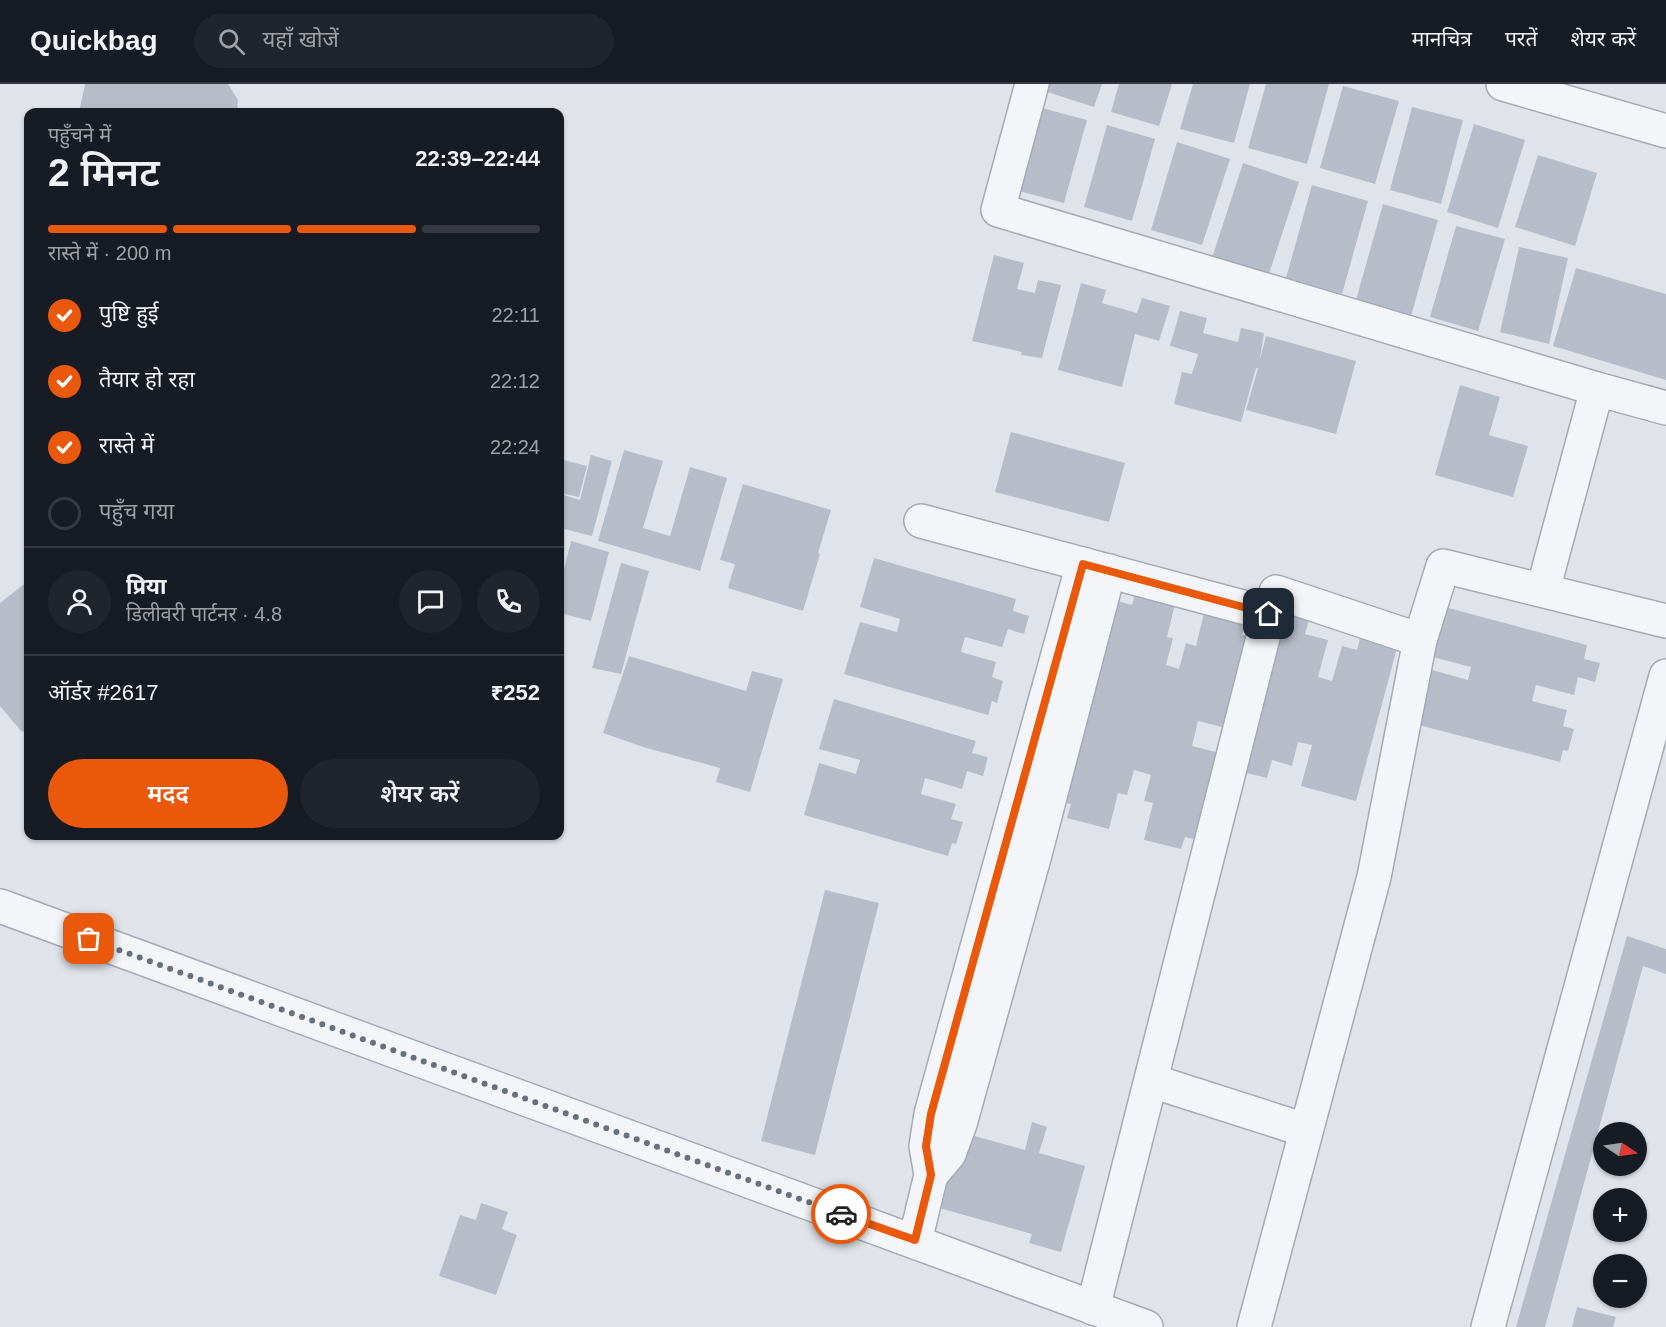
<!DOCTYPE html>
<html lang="hi">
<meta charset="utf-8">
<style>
:root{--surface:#171b24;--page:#20242c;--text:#f1f3f6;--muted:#9ea1a6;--line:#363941;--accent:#ea580c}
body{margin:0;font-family:Helvetica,"Noto Sans Devanagari",sans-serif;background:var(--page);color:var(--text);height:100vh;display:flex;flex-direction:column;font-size:22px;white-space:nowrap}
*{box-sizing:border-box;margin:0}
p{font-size:20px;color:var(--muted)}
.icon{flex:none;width:33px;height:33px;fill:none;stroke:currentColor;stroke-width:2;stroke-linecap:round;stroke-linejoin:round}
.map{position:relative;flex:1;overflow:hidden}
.sheet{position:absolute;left:24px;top:24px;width:540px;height:732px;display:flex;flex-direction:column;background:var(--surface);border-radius:12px;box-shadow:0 2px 4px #0004}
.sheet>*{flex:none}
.needle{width:39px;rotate:103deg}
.controls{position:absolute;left:1593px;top:1038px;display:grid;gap:12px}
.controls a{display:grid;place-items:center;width:54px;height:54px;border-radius:50%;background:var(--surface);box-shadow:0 2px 4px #0004;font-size:30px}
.pin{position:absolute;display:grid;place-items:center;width:51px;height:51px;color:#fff;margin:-26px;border-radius:12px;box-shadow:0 3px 9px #0006}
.courier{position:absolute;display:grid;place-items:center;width:60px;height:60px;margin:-30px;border:4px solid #ea580c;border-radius:50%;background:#fff;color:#222;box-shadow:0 2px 8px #0007}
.summary em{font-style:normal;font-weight:600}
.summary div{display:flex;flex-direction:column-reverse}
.summary{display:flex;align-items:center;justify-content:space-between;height:102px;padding:0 24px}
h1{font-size:39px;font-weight:600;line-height:45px}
.bar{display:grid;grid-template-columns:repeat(4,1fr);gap:9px 6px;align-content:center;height:72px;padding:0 24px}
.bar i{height:8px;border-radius:4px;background:var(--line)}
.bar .current{background:var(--accent)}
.bar p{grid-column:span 4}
.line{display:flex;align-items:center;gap:15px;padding:0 24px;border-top:2px solid var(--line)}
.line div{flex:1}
.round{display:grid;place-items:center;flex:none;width:63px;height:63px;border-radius:32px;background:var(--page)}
ol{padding:0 24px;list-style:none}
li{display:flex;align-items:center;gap:18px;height:66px}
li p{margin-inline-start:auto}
li .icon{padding:6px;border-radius:50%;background:var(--accent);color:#fff;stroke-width:4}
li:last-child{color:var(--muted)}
li i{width:33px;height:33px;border:3px solid var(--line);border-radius:50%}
.action{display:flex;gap:12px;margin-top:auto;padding:12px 24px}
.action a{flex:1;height:69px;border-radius:36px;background:var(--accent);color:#fff;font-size:24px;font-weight:600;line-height:69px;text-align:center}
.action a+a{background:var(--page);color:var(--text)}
header{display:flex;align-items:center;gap:36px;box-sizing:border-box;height:84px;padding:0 30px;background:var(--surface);border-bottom:2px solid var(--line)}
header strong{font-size:28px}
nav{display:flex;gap:33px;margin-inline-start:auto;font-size:21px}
.search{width:420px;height:54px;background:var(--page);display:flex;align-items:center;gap:15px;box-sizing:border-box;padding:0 21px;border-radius:33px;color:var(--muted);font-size:22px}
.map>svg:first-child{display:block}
.building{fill:#b7bdc8}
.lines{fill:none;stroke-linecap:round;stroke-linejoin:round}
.minor-casing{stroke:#a5abb5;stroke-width:36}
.minor{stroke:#f3f5f8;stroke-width:33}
.done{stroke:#68707d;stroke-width:6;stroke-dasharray:0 10.8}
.route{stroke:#ea580c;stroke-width:8}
</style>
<header>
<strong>Quickbag</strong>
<div class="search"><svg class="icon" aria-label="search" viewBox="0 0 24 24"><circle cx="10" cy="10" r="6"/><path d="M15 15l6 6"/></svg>यहाँ खोजें</div>
<nav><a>मानचित्र</a><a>परतें</a><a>शेयर करें</a></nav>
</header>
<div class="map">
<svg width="1666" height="1243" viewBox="0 0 1666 1243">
<rect width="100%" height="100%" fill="#e0e4ea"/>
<g class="building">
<polygon points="85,0 228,0 238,16 237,28 79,28"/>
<polygon points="1043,0 1102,0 1094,23 1041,6"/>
<polygon points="1119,0 1172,0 1159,42 1111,28"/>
<polygon points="1193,0 1250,0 1234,59 1180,45"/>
<polygon points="1266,0 1329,0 1307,80 1248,64"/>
<polygon points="1343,2 1399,17 1375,100 1320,84"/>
<polygon points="1038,23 1087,36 1064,119 1015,106"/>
<polygon points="1412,23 1463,36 1441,120 1390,106"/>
<polygon points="1474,40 1525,56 1498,144 1447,128"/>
<polygon points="1107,41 1155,55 1132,137 1084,123"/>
<polygon points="1177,58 1230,75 1202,161 1151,146"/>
<polygon points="1538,71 1597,89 1575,162 1515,143"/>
<polygon points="1243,79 1299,98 1267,196 1211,177"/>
<polygon points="1312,101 1368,117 1342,210 1286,194"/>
<polygon points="1383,120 1438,136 1411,232 1356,216"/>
<polygon points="1456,142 1505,155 1478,247 1430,233"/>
<polygon points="1519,163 1568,174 1549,260 1500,248"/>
<polygon points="994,171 1024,179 1017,205 1035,209 1038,196 1061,201 1042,274 1021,271 1022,268 972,257"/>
<polygon points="1576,184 1666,210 1666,296 1553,262"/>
<polygon points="1081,199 1106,206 1102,219 1137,229 1142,214 1170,222 1159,257 1135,250 1122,303 1058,286"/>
<polygon points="1180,227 1207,234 1203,249 1238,258 1241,244 1264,249 1260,275 1266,252 1356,277 1336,350 1246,326 1258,284 1256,284 1241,338 1174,320 1182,288 1192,290 1198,270 1170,262"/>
<polygon points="1460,301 1500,313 1489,351 1528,362 1513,413 1435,391"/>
<polygon points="1011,348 1125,379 1109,438 995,408"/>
<polygon points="624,366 663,377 643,444 670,452 690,383 727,394 700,487 598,457"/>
<polygon points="591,371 612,377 592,452 560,444 560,430 564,411 580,416"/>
<polygon points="560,375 587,382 579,413 560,409"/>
<polygon points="743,400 831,426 818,469 820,470 803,527 728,504 735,480 720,476"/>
<polygon points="571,457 609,468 591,537 560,529 560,501"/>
<polygon points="874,474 1016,515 1013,527 1029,532 1024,550 1008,545 1002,563 965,553 961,568 996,578 992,593 1003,597 997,619 992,617 988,631 844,590 860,538 897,548 900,535 860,523"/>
<polygon points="621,479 649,487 621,590 592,584"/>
<polygon points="28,497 28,648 21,647 0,622 0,519"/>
<polygon points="1135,510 1175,520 1167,553 1173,554 1166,581 1179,585 1186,559 1196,562 1204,529 1245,539 1242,551 1261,556 1234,646 1198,637 1192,662 1228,671 1204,758 1185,753 1181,765 1144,756 1153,719 1144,717 1151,691 1134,686 1127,711 1118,709 1109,745 1067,734 1071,720 1064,719 1114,516 1132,521"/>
<polygon points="1445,523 1587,561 1584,575 1600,579 1595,598 1578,593 1574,611 1536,601 1532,617 1567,626 1563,642 1574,645 1568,667 1563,666 1560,678 1415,640 1414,601 1427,605 1432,586 1468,596 1471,583 1433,573"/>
<polygon points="1278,528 1309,536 1305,550 1328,556 1318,593 1332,597 1342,562 1357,566 1360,554 1397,564 1356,717 1301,702 1312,661 1298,658 1292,682 1272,676 1267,694 1234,686"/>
<polygon points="629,572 746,607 752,587 783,595 750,708 716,698 720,684 643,663 603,649"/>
<polygon points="834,615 976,657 972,669 988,673 983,692 967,687 962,705 925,694 921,710 956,720 951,735 963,738 956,760 952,759 948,772 804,731 819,679 856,690 860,676 819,665"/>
<polygon points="825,806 879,819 815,1071 761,1057"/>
<polygon points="1627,852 1666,865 1666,890 1643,882 1545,1243 1516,1243"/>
<polygon points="1032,1038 1047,1043 1039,1069 1085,1082 1061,1168 1029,1159 1032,1150 939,1124 960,1048 1025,1066"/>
<polygon points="481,1119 508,1128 502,1145 517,1151 496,1211 439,1192 460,1131 476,1136"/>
<polygon points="1577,1223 1616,1233 1613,1243 1572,1243"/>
</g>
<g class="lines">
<defs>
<g id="minor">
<polyline points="1032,0 998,126 1597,305"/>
<polyline points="1503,0 1666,47"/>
<polyline points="921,437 1269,530 1276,508 1420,556 1443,482 1666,537"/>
<polyline points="1543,506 1597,305 1666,324"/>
<polyline points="0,822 1146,1243"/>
<polyline points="1152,997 1305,1046"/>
<polyline points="931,1091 949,1070 960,1040 1034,774 1109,487"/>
<polyline points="915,1157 931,1091 926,1062 931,1030 1083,480"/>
<polyline points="1093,1224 1269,530"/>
<polyline points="1254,1243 1374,793 1420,556"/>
<polyline points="1488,1243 1666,592"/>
</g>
</defs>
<use href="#minor" class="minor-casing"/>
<use href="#minor" class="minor"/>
</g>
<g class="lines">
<polyline class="done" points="89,855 841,1130"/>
<polyline class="route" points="841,1130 915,1156 931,1091 926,1062 931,1030 1083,480 1269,530"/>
</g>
</svg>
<div class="controls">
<a><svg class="needle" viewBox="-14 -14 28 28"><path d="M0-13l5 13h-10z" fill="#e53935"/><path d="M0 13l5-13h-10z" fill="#9ea1a6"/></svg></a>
<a>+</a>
<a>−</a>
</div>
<div class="pin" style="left:89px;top:855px;background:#ea580c"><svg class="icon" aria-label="bag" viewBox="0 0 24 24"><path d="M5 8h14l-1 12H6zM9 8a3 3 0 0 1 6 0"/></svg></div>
<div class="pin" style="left:1269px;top:530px;background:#1f2937"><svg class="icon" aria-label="home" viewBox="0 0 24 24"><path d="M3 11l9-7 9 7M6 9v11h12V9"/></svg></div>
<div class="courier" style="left:841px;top:1130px"><svg class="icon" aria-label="car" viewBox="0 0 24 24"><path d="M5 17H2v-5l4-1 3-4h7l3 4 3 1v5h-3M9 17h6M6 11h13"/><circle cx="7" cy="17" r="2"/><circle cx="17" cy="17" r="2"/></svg></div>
<section class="sheet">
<div class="summary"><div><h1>2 मिनट</h1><p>पहुँचने में</p></div><em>22:39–22:44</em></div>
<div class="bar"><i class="current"></i><i class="current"></i><i class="current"></i><i></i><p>रास्ते में · 200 m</p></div>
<ol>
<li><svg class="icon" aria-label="check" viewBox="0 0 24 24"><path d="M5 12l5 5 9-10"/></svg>पुष्टि हुई<p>22:11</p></li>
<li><svg class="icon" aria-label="check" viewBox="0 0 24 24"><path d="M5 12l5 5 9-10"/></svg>तैयार हो रहा<p>22:12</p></li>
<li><svg class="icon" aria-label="check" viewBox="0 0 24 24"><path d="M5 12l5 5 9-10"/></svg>रास्ते में<p>22:24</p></li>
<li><i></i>पहुँच गया</li>
</ol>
<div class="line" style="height:108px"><a class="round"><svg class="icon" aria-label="person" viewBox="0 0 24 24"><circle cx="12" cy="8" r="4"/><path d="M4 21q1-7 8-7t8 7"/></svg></a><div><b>प्रिया</b><p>डिलीवरी पार्टनर · 4.8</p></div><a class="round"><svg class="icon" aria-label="chat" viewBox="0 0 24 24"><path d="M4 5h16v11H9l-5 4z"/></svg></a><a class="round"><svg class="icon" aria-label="phone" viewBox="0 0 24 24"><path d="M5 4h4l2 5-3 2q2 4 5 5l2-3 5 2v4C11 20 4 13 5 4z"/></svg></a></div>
<div class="line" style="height:78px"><div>ऑर्डर #2617</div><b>₹252</b></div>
<div class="action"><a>मदद</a><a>शेयर करें</a></div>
</section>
</div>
